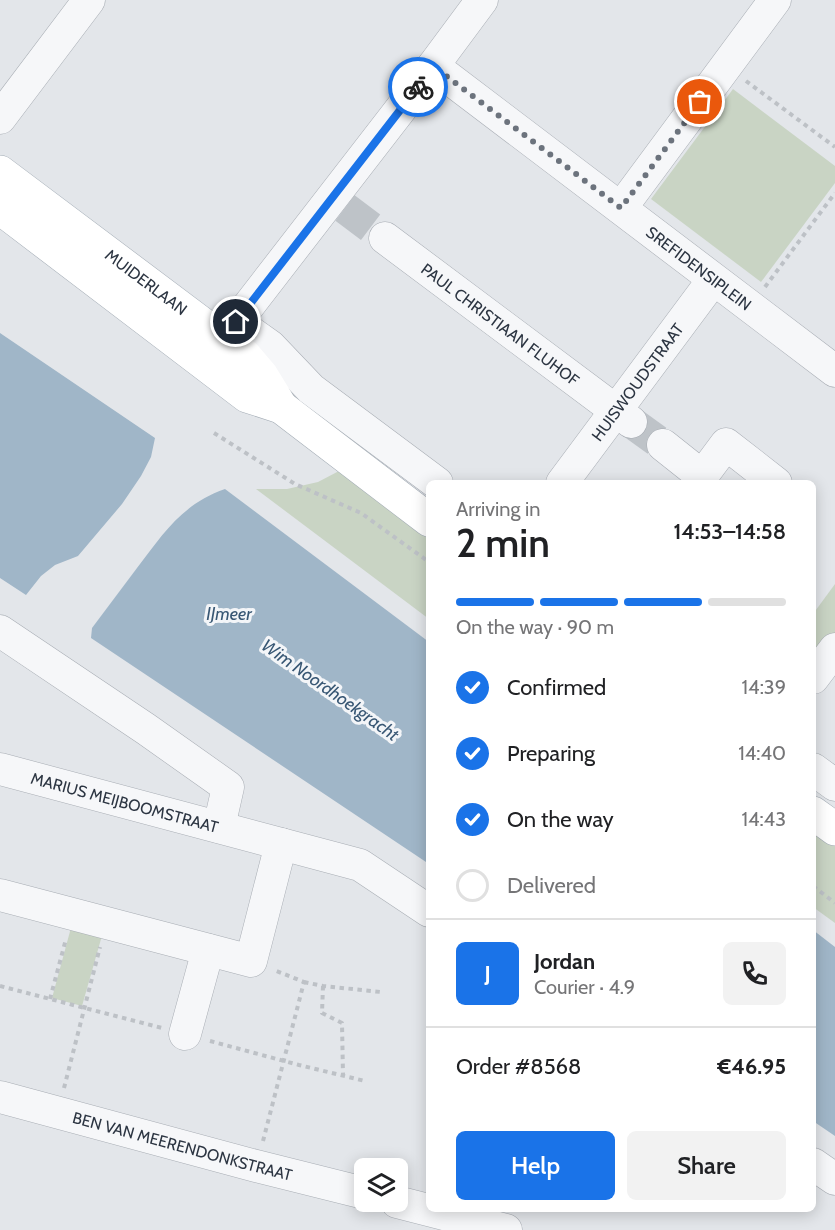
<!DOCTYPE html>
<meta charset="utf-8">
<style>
:root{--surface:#fff;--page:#f2f2f2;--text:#202124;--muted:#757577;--line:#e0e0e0;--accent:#1a73e8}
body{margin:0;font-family:Cabin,sans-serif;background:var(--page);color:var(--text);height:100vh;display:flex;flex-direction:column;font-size:22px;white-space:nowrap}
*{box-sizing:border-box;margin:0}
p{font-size:20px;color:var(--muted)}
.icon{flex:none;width:33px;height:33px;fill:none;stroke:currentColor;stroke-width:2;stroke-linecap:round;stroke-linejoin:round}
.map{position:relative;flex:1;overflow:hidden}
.side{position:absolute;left:426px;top:480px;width:390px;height:732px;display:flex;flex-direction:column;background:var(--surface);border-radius:9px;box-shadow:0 3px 15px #0003}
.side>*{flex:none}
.controls{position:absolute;left:354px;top:1158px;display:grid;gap:12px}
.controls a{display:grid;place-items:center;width:54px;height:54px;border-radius:9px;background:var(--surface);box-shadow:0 3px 15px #0003;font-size:30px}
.pin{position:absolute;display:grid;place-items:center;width:51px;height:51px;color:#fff;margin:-26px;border:3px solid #fff;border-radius:50%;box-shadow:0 2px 6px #0007}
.courier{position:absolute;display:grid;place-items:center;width:60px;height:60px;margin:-30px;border:4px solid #1a73e8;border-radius:50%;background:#fff;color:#222;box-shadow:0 2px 8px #0007}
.overview em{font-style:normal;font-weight:600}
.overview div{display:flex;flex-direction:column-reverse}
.overview{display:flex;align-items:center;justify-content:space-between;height:102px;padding:0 30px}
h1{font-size:39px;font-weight:600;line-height:45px}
.bar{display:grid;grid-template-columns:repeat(4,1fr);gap:9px 6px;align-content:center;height:72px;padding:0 30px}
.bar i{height:8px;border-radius:4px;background:var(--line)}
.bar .active{background:var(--accent)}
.bar p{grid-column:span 4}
.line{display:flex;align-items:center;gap:15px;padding:0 30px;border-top:2px solid var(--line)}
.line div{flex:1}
.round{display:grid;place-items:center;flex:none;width:63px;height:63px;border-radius:9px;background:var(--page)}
ol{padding:0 30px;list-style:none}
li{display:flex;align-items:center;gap:18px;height:66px}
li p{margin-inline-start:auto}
li .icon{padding:6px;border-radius:50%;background:var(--accent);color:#fff;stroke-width:4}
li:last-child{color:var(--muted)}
li i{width:33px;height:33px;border:3px solid var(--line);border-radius:50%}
.button{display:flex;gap:12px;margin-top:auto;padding:12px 30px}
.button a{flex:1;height:69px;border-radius:9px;background:var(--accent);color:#fff;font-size:24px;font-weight:600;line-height:69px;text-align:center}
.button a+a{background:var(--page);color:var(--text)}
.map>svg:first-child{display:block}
.green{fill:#c9d4c4}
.water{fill:#a0b6c8}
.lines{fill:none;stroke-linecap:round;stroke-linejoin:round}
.minor-tunnel{stroke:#bec3c8;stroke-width:32;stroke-dasharray:32 16;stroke-linecap:butt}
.minor-casing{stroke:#a8adb4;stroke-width:33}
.major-casing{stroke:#a3acb5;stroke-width:34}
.path{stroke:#bdc1c6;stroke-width:4;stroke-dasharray:4.5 4.5;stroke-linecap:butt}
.minor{stroke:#f6f7f9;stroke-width:32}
.major{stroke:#fff;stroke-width:33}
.done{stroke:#6c737d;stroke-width:6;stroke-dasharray:0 10.8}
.route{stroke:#1a73e8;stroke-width:8}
.labels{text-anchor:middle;stroke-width:6;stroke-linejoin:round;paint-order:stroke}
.street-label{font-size:16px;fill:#2c3542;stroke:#f3f5f8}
.water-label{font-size:18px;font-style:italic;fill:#385774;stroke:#f3f5f8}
</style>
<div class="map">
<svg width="835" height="1230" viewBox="0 0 835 1230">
<rect width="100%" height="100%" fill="#e3e6ea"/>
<g class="green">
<polygon points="733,89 835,166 835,183 761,282 651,199"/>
<polygon points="339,471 429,539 429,619 256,489 287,489 318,482"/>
<polygon points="835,584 835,637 813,666 813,614"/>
<polygon points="813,830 835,846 835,923 813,907"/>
<polygon points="72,924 103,932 82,1006 52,998"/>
</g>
<g class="water">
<polygon points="0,333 155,438 151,457 141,476 122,504 78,556 55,565 41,576 26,595 0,578"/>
<path d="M225 489 429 642V864L91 638 92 628C107 608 122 588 137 568 163 534 182 504 225 489Z"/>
<polygon points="813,930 835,947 835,1136 813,1121"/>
</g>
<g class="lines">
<g class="minor-tunnel">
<polyline points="345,208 385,238"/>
<polyline points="631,422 663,445"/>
</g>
<defs>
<g id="minor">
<path id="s1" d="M433 66C567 168 701 270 835 371"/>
<polyline points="0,118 89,0"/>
<polyline points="621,208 775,0"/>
<path id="s2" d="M385 238 631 422"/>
<polyline points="663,445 702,476"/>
<polyline points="437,483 311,389 270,346 236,322 413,93 482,0"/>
<path id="s3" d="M562 483 713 280"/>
<polyline points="697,483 726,444 776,483"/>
<polyline points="0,631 146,729 228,787 219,827"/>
<polyline points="813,678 835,649"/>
<path id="s4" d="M0 769 360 865 429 911"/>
<polyline points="813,769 835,785"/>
<polyline points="0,895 251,961 281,844"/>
<polyline points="185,1034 208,950"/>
<path id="s5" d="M0 1097 256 1166 364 1193"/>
<polyline points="813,1164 835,1179"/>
<polyline points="397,1202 506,1230"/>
</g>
<g id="major">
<path id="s6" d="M0 172 245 356 262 376 281 407"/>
<polyline points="0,208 247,396 281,407 429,520"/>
<polyline points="813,813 835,829"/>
</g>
</defs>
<use href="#minor" class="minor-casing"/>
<use href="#major" class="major-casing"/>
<g class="path">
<polyline points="746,81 835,147"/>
<polyline points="765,287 835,193"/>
<polyline points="214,433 295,484 361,513 429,562"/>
<polyline points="813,886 835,903"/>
<polyline points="304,982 323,986 381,992"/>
<polyline points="0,986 162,1028"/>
<polyline points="323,986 322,1013 342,1023 343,1075"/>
<polyline points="50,999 66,939"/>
<polyline points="210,1041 299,1065 365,1081"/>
<polyline points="64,1088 100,947"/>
<polyline points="263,1141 304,982 274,970"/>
</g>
<use href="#minor" class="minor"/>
<use href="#major" class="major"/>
</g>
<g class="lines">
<polyline class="done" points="418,87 433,66 621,208 700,102"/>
<polyline class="route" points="236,322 418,87"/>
</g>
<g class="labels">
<g class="street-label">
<text dy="6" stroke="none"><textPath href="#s1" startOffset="334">SREFIDENSIPLEIN</textPath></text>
<text dy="6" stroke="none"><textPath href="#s6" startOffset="183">MUIDERLAAN</textPath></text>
<text dy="6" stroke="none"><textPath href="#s2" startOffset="144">PAUL CHRISTIAAN FLUHOF</textPath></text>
<text dy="6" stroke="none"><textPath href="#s3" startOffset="126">HUISWOUDSTRAAT</textPath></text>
<text dy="6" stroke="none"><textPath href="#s4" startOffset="129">MARIUS MEIJBOOMSTRAAT</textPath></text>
<text dy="6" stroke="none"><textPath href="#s5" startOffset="189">BEN VAN MEERENDONKSTRAAT</textPath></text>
</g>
<g class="water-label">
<text x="229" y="620">IJmeer</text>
<text transform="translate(330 690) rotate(35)" y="6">Wim Noordhoekgracht</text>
</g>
</g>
</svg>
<div class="controls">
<a><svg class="icon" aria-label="layers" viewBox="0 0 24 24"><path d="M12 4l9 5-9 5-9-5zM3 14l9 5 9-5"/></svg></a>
</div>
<div class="pin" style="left:700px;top:102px;background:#ea580c"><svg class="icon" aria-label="bag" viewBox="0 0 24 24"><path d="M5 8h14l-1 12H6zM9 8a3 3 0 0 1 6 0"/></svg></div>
<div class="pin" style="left:236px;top:322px;background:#1f2937"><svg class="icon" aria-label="home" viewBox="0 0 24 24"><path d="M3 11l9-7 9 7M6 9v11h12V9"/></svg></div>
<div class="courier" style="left:418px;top:87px"><svg class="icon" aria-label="bike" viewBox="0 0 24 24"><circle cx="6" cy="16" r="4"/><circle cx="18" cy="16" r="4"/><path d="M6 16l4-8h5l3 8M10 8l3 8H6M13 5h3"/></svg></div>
<section class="side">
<div class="overview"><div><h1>2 min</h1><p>Arriving in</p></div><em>14:53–14:58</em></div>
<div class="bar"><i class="active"></i><i class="active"></i><i class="active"></i><i></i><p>On the way · 90 m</p></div>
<ol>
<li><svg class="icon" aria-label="check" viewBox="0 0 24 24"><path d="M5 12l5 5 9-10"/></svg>Confirmed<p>14:39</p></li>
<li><svg class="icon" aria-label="check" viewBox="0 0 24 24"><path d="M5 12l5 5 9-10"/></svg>Preparing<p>14:40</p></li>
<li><svg class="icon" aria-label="check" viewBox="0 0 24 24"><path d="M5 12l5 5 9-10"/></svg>On the way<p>14:43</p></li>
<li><i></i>Delivered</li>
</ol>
<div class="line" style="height:108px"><b class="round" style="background:var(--accent);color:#fff">J</b><div><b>Jordan</b><p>Courier · 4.9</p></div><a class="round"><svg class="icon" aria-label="phone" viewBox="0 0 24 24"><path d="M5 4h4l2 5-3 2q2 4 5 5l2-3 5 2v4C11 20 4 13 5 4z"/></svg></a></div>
<div class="line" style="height:78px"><div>Order #8568</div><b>€46.95</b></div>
<div class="button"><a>Help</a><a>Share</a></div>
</section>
</div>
